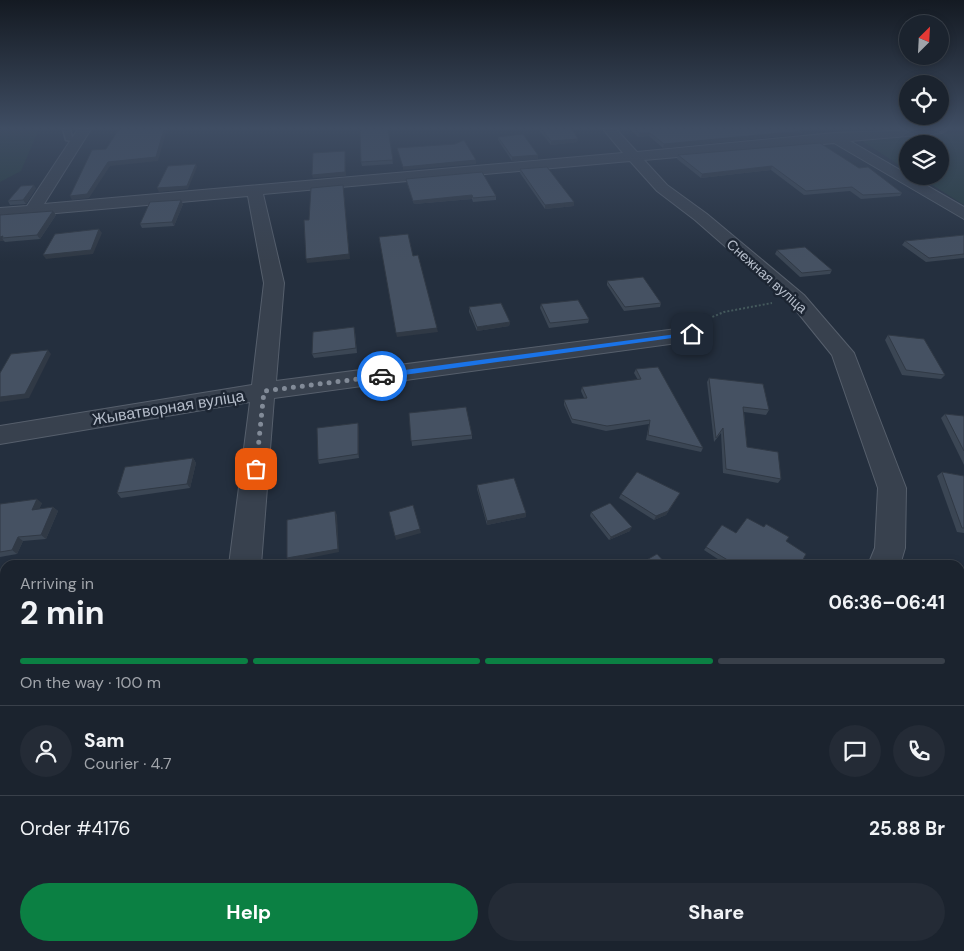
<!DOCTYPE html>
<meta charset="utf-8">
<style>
:root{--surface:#1b232e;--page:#242b36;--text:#f1f3f6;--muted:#a0a4aa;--line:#39404a;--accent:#0b8043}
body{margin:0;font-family:"DM Sans",sans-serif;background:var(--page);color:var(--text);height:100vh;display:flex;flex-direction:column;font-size:19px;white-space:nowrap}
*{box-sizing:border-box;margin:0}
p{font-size:16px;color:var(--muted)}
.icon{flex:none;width:28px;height:28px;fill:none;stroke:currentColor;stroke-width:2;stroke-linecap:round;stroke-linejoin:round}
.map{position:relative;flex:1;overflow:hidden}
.side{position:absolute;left:0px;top:560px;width:965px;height:391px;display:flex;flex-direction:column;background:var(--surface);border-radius:15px 15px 0 0;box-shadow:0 2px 8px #0003,0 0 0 1px var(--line)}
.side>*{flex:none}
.needle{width:32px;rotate:24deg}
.buttons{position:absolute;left:899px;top:15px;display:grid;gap:10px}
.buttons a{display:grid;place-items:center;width:50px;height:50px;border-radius:50%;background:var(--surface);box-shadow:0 2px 8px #0003,0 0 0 1px var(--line);font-size:25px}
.pin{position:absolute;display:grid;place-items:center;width:42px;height:42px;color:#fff;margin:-21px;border-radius:10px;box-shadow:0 2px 8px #0006}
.courier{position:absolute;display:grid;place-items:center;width:50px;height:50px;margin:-25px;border:4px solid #1a73e8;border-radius:50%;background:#fff;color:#222;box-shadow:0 1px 6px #0007}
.overview em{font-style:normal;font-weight:700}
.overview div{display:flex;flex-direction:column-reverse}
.overview{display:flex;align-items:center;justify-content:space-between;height:85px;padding:0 20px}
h1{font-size:32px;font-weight:700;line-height:38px}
.bar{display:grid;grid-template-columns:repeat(4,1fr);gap:8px 5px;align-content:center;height:60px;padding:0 20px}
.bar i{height:6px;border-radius:4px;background:var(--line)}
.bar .selected{background:var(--accent)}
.bar p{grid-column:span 4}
.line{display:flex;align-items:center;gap:12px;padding:0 20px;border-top:1px solid var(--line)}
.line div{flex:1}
.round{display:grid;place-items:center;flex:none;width:52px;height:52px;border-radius:26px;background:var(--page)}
.primary-button{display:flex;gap:10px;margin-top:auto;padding:10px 20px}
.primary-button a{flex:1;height:58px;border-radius:30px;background:var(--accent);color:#fff;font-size:20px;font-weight:700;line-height:58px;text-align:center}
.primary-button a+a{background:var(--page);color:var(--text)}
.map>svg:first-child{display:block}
.green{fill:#263c3f}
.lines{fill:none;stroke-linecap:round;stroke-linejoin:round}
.lane-casing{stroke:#565f6c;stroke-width:3}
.street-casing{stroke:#565f6c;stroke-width:2}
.path{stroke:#44595c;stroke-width:2;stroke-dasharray:2 2;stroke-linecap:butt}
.lane{fill:#38414e;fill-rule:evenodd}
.street{fill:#38414e;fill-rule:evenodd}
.wall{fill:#3b4654}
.shaded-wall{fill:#303945}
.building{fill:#455162;stroke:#303945}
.route{fill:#1a73e8}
.done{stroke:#828b98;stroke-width:5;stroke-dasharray:0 9}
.labels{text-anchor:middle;stroke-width:5;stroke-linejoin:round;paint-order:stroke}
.far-street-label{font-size:14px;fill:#b4bcc9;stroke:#1d2633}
.street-label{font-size:16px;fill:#b4bcc9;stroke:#1d2633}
</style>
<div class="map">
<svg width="964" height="951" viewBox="0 0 964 951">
<rect width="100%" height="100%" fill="#242f3e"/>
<g class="green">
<polygon points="0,129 39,129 21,171 0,182"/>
<polygon points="964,132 964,205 918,176 940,176 940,144 908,144 907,170 862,141"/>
</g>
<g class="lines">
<defs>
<polygon id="lane" points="63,129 70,129 72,137 82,140 78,142 66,140"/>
<g id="street">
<polygon points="78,129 91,129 44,204 623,153 603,129 616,129 637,152 834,133 948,129 942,133 850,141 964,207 964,219 834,143 644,160 667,185 707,214 804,295 854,353 906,488 905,548 900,565 868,565 875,548 878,488 832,355 790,303 695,220 657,191 630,161 263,194 284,283 276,381 692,327 700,329 703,334 700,339 692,341 274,398 261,565 229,565 250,402 0,444 0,426 252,385 264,283 248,196 0,218 0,208 27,206"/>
<polygon points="82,946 143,946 141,951 80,951"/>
<rect x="181" y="946" width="48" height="5"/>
</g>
</defs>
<use href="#lane" class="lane-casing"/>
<use href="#street" class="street-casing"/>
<polyline class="path" points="705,320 724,312 772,303"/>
<use href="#lane" class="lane"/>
<use href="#street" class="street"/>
</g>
<g class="wall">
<polygon points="388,129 393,164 362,166 361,162"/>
<polygon points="538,129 572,129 578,139 577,142 551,145"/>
<polygon points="630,129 799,129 802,131 801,134 663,148 649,136 638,137"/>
<polygon points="498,137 538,159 512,161 498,140"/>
<polygon points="678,155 859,168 902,193 900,196 861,199 850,191 804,195 771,170 701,178 677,159"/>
<polygon points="520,169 574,206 545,209 520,173"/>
<polygon points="406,179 496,196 496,200 473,202 472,199 414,204 407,183"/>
<polygon points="36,188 26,204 10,205 8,201"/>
<polygon points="183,204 174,226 142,228 140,224"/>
<polygon points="53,211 56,215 40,239 5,242 4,241 0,241 0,215"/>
<polygon points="964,235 964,258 926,262 902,245 905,241"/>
<polygon points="777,250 832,270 830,274 800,277 775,254"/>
<polygon points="607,281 661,303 660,307 624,311 607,285"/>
<polygon points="541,304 589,319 588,323 549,328 540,308"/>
<polygon points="469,307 510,322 509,326 477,331 469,312"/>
<polygon points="355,332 357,353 314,358 312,354"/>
<polygon points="888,335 945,375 941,379 902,375 885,340"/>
<polygon points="636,369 703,448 701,452 646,440 649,424 606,431 572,423 564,405 564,400 584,398 581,391 582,387 638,380 634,373"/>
<polygon points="709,378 769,410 766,415 744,412 747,447 781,479 778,483 723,473 721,433 714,442 707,382"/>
<polygon points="409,413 472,435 472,439 412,446"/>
<polygon points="945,414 964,416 964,465 941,418"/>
<polygon points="359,428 359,458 319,464 318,460"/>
<polygon points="193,458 196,463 190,488 121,498 117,493"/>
<polygon points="942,472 964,476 964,533 957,532 937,476"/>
<polygon points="477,485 526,513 526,517 487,525 477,489"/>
<polygon points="680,493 666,515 654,520 619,498 621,494"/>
<polygon points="42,503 39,509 53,507 58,511 46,539 23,541 17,554 0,557 0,504"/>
<polygon points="591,512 630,531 609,540 590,516"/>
<polygon points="722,525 736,533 786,541 800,565 727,565 704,550"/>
<polygon points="964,754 964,800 960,797 960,762"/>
</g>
<g class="shaded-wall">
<polygon points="164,129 167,129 158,161 110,166 89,198 72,200 70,196 108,162"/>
<polygon points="802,131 801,134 663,148 664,144"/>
<polygon points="639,133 650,133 649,136 638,137"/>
<polygon points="578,139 577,142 551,145 551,141"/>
<polygon points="345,151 346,176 313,178 312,175"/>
<polygon points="538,155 538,159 512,161 512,157"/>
<polygon points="476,160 476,164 403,170 403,167"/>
<polygon points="196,164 197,167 188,189 159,192 157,188"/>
<polygon points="772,166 771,170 701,178 702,174"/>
<polygon points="34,185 36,188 26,204 23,200"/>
<polygon points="343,185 350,259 307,263 306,259"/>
<polygon points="472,195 472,199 414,204 413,201"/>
<polygon points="181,200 183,204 174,226 172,222"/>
<polygon points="574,202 574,206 545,209 545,205"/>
<polygon points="53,211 56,215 40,239 37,235"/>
<polygon points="99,229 102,233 93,254 46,259 43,255"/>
<polygon points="3,236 2,238 4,241 0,241 0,237"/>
<polygon points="510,322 509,326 477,331 477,327"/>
<polygon points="437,328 438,332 397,337 396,333"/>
<polygon points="48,350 51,354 29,398 0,402 0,397"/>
<polygon points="358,423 359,428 359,458 358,454"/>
<polygon points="193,458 196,463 190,488 187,484"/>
<polygon points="680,493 666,515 654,520 656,516"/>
<polygon points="37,499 42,503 37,514 32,510"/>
<polygon points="53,507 58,511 46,539 41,535"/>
<polygon points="335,511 337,515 339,552 289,562 287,558"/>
<polygon points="526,513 526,517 487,525 487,521"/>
<polygon points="632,527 630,531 609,540 611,537"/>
<polygon points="420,529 421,533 396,540 395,536"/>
<polygon points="18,537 23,541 17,554 12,550"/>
<polygon points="5,655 5,659 0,660 0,656"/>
<polygon points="5,799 5,803 0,804 0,801"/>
</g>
<g class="building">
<polygon points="119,129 164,129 156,157 108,162 87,194 70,196 92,150 106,149"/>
<polygon points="360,129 388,129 393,160 361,162"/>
<polygon points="541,129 572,129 578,139 551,141"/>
<polygon points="635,129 799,129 802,131 664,144 650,133 639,133"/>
<polygon points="523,134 538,155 512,157 498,137"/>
<polygon points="464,140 476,160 403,167 397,148 455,144"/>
<polygon points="820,143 859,168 868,167 902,193 863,195 852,187 806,191 772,166 702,174 678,155"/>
<polygon points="345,151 345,172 312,175 313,153"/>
<polygon points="196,164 187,186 157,188 168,166"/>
<polygon points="547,167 574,202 545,205 520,169"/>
<polygon points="482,172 496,196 473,198 472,195 413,201 406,179"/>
<polygon points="34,185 23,200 8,201 21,186"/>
<polygon points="343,185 349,254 306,259 304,220 309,220 311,188"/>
<polygon points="181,200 172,222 140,224 150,202"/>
<polygon points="53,211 37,235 2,238 3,236 0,237 0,215"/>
<polygon points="99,229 91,250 43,255 55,234"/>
<polygon points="408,234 413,256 418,255 437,328 396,333 379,237"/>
<polygon points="964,235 964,254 929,258 905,241"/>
<polygon points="805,247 832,270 802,273 777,250"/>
<polygon points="643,277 661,303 625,307 607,281"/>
<polygon points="578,300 589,319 550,323 541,304"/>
<polygon points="501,303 510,322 477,327 469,307"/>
<polygon points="354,327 356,348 312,354 313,332"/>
<polygon points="888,335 924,339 945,375 906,370"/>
<polygon points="48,350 25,394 0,397 0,373 11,354"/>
<polygon points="658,367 703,448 648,435 650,420 607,426 572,419 564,400 587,398 582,387 641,379 636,369"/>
<polygon points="709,378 763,384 769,410 743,407 747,447 778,452 781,479 726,469 723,428 716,438"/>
<polygon points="466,407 472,435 411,441 409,413"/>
<polygon points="945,414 964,416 964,451"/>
<polygon points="358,423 358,454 318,460 317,428"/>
<polygon points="193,458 187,484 117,493 125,467"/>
<polygon points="637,472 680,493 668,511 656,516 621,494"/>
<polygon points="942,472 964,476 964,528 962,528"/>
<polygon points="514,478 526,513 487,521 477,485"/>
<polygon points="37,499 32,510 53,507 41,535 18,537 12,550 0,552 0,504"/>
<polygon points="610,503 632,527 611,537 591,512"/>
<polygon points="413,505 420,529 395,536 389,512"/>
<polygon points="335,511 338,549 287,558 287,520"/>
<polygon points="747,518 764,527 766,524 789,537 786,541 806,554 800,565 736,565 706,547 722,525 736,533"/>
<polygon points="657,554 667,565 638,565"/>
<polygon points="5,633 5,655 0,656 0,634"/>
<polygon points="5,752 5,799 0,801 0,766"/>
<polygon points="964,766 964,793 960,790 960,774"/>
</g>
<linearGradient id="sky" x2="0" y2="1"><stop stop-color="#141a22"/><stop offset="0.49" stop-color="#3f4d63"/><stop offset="1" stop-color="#3f4d63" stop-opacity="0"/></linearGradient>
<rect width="964" height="262" fill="url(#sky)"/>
<polygon class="route" points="692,332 694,335 382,378 379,376 382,373"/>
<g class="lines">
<polyline class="done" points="256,469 264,391 382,376"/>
</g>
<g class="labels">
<g class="far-street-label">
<text transform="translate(767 276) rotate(42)" y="5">Снежная вуліца</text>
</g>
<g class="street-label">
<text transform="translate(168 407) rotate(-9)" y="6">Жыватворная вуліца</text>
</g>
</g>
</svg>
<div class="buttons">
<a><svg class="needle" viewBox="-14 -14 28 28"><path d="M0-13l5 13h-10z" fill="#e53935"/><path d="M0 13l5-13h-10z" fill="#a0a4aa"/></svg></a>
<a><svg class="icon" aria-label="locate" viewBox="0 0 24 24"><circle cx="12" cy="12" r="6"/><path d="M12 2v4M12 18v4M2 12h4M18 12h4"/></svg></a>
<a><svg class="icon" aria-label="layers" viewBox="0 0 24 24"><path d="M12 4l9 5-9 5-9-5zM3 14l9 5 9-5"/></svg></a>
</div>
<div class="pin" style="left:256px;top:469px;background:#ea580c"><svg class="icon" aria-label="bag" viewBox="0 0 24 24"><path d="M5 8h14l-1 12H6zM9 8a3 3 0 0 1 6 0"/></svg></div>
<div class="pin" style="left:692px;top:334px;background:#1f2937"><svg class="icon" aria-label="home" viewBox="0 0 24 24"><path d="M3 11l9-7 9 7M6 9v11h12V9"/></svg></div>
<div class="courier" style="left:382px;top:376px"><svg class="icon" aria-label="car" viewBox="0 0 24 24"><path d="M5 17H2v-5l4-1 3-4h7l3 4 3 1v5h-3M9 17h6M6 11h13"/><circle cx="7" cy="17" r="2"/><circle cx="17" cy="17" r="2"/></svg></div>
<section class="side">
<div class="overview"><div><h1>2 min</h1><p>Arriving in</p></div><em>06:36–06:41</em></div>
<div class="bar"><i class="selected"></i><i class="selected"></i><i class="selected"></i><i></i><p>On the way · 100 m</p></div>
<div class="line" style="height:90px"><a class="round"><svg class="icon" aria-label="person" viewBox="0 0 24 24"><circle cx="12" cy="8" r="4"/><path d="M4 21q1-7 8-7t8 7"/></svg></a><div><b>Sam</b><p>Courier · 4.7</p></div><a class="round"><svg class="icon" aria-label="chat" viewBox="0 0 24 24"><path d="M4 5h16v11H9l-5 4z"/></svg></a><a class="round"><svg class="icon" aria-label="phone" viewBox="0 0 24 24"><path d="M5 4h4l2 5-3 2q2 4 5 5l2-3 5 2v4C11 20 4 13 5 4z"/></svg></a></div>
<div class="line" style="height:65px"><div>Order #4176</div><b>25.88 Br</b></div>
<div class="primary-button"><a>Help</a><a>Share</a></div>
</section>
</div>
